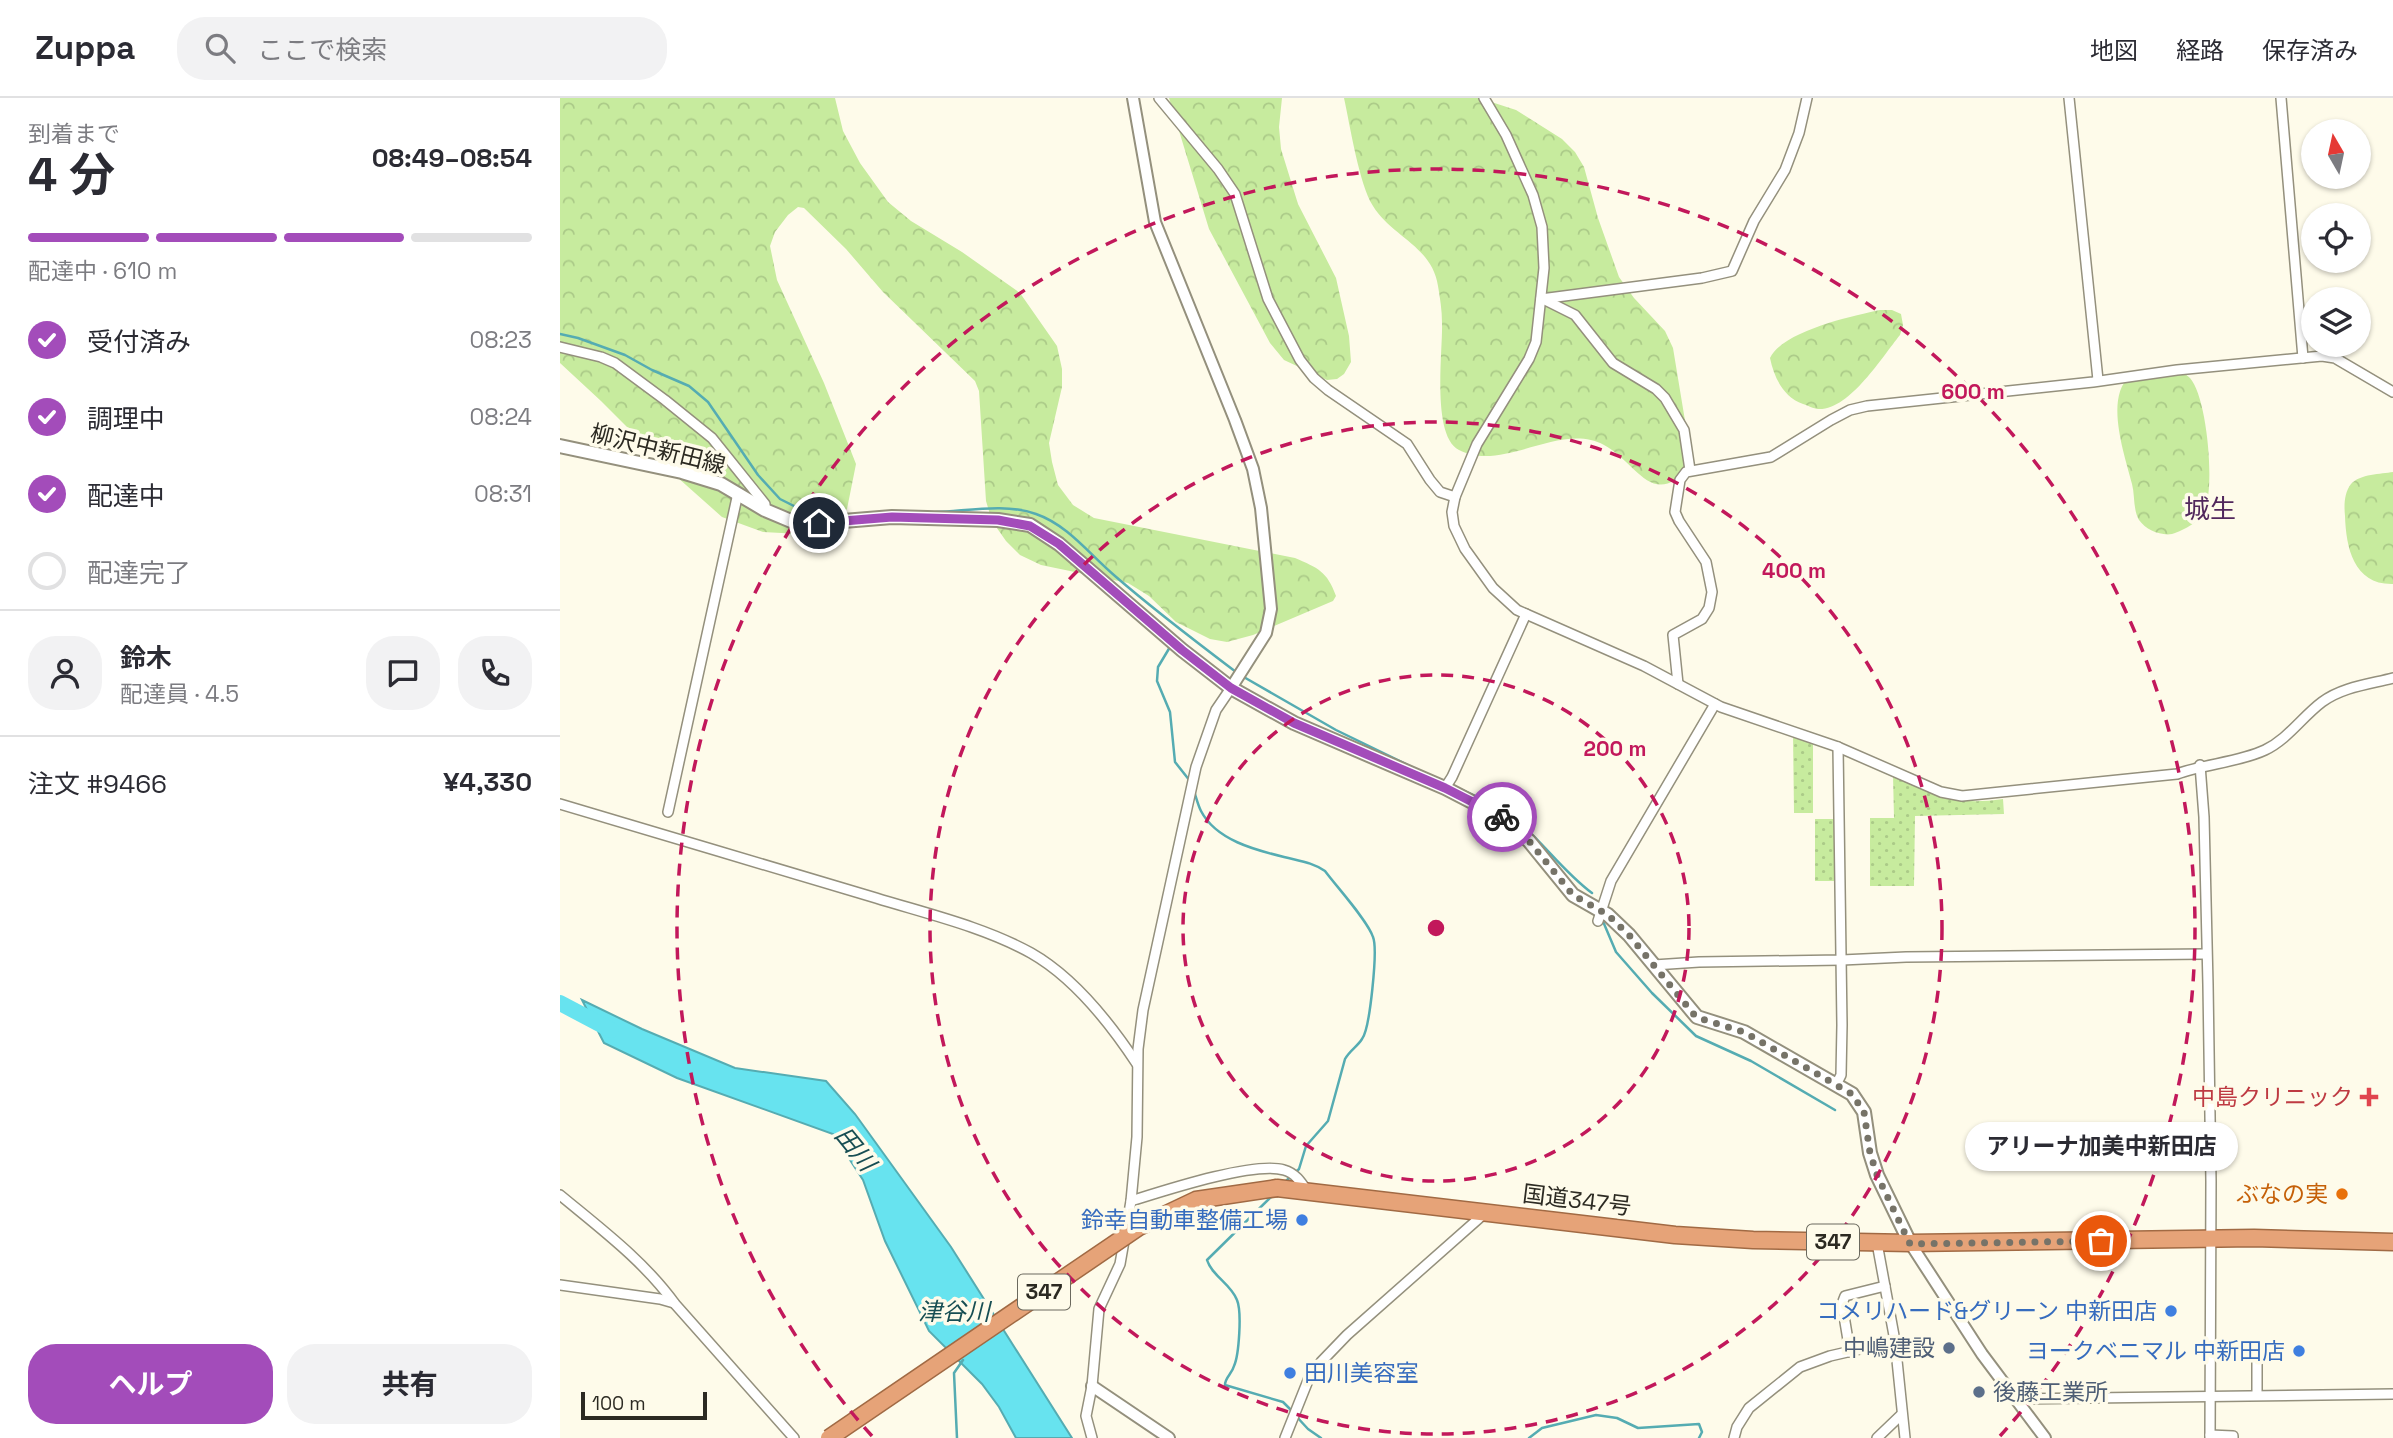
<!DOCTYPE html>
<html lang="ja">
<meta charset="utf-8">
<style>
:root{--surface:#fff;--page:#f2f2f3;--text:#2b2b33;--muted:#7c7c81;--line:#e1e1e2;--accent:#a34cba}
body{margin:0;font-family:"Space Grotesk","Noto Sans JP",sans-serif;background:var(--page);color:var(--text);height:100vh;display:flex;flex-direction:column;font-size:26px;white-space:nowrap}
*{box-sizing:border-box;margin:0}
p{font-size:23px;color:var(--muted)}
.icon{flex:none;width:38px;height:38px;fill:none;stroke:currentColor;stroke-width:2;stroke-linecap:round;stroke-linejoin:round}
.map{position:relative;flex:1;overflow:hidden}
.sheet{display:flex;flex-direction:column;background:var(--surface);width:560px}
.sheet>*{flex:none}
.needle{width:46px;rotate:351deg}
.controls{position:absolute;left:1741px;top:21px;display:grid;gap:14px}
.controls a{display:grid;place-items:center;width:70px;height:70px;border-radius:50%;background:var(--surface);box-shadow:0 2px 5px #0004;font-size:35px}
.scale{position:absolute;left:21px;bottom:18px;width:126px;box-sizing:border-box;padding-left:7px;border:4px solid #2c2a22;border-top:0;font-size:19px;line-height:24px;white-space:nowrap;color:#2c2a22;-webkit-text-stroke:5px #fefbea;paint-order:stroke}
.pin{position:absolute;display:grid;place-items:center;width:60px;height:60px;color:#fff;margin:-30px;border:4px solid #fff;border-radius:50%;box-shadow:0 2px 7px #0007}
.courier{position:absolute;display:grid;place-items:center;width:70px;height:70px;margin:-35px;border:5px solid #a34cba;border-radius:50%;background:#fff;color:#222;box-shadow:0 2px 9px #0007}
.bubble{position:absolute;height:49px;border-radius:24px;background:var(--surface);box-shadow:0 2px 5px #0004;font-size:23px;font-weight:700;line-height:49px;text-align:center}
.overview em{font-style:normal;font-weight:700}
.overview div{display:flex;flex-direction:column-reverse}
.overview{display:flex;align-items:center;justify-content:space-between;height:119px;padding:0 28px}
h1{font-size:46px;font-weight:700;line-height:52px}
.bar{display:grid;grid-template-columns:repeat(4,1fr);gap:10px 7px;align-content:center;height:84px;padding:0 28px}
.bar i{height:9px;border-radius:5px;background:var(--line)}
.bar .on{background:var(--accent)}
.bar p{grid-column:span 4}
.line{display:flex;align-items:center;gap:18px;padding:0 28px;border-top:2px solid var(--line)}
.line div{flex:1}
.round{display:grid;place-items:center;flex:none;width:74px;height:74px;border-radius:28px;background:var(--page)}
ol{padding:0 28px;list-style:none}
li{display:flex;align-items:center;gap:21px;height:77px}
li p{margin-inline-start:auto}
li .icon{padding:7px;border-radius:50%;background:var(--accent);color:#fff;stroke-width:4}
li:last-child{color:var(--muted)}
li i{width:38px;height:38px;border:4px solid var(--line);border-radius:50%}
.button{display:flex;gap:14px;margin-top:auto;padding:14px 28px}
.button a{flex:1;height:80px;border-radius:28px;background:var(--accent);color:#fff;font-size:28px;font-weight:700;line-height:80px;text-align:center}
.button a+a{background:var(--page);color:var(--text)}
header{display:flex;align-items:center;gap:42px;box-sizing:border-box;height:98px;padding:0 35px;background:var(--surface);border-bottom:2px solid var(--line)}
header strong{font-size:33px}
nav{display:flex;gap:38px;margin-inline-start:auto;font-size:24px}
.search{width:490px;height:63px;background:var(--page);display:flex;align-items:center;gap:18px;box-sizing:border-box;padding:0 24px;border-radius:28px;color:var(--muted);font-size:26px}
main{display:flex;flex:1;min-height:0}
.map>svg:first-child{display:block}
.grass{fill:url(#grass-dots)}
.forest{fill:url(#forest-crowns)}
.water{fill:#67e3ef;stroke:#55acb2;stroke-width:2}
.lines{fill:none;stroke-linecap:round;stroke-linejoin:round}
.stream{stroke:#55acb2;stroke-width:2.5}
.river{stroke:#67e3ef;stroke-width:16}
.minor-casing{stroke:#94907d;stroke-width:12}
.tertiary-casing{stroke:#94907d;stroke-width:14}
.secondary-casing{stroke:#94907d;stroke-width:16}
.trunk-casing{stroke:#a16a44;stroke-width:19}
.minor{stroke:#fff;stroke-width:9}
.tertiary{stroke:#fff;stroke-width:10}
.secondary{stroke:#fff;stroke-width:12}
.trunk{stroke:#e6a378;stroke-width:16}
.trunk-bridge-casing{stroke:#a16a44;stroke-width:19;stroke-linecap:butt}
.trunk-bridge{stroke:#e6a378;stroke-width:16}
.done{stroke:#767368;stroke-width:7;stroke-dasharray:0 12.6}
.route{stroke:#a34cba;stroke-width:9}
.ring{fill:none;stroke:#c2185b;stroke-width:3.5;stroke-dasharray:12 9}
.health-dot{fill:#e0444e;stroke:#fefbea;stroke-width:2.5}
.food-dot{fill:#e8710a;stroke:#fefbea;stroke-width:2.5}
.shop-dot{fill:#3f7fe0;stroke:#fefbea;stroke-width:2.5}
.service-dot{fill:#5c6f8a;stroke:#fefbea;stroke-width:2.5}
.labels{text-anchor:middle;stroke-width:7;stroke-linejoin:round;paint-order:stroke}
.shield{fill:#fefbea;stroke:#6b695e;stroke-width:2}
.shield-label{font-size:21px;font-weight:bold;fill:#2c2a22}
.street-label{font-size:23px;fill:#2c2a22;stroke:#fefbea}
.health-label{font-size:23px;fill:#be3a42;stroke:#fefbea;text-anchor:end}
.food-label{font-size:23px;fill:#c56008;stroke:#fefbea;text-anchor:end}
.shop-label{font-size:23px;fill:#366cbe;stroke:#fefbea;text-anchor:end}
.service-label{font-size:23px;fill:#4e5e75;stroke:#fefbea;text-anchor:end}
.water-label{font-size:24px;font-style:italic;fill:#174e53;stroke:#fefbea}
.quarter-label{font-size:26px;fill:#51275c;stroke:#fefbea}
.centre{fill:#c2185b;stroke:#fefbea;stroke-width:3.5}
.ring-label{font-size:21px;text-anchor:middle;font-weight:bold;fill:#c2185b;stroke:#fefbea;stroke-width:7;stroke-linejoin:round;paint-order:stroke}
</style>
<header>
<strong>Zuppa</strong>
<div class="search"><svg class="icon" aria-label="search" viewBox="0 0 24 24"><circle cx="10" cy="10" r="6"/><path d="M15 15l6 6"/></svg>ここで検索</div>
<nav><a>地図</a><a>経路</a><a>保存済み</a></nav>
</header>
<main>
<section class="sheet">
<div class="overview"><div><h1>4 分</h1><p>到着まで</p></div><em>08:49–08:54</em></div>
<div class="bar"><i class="on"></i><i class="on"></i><i class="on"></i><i></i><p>配達中 · 610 m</p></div>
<ol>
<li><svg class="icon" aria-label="check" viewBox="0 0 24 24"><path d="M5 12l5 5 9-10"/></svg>受付済み<p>08:23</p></li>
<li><svg class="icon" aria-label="check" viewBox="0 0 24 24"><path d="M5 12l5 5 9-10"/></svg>調理中<p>08:24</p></li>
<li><svg class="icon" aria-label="check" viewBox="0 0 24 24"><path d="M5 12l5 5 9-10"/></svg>配達中<p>08:31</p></li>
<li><i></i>配達完了</li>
</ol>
<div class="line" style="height:126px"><a class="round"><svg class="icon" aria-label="person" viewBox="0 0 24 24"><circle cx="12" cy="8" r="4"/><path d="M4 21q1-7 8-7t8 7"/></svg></a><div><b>鈴木</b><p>配達員 · 4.5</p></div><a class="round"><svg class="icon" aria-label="chat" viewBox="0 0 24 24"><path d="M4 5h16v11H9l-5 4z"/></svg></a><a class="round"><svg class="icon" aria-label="phone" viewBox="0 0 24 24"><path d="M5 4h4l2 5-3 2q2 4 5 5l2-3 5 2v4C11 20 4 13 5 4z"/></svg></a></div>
<div class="line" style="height:91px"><div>注文 #9466</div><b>¥4,330</b></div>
<div class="button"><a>ヘルプ</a><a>共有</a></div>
</section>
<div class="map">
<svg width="1833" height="1340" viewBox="0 0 1833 1340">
<defs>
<pattern id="grass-dots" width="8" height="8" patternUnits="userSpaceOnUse" patternTransform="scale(1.75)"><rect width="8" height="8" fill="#c7eb9e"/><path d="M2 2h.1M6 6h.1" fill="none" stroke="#abca88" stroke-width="1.8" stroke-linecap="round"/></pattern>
<pattern id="forest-crowns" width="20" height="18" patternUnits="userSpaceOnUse" patternTransform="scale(1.75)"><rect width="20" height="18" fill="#c7eb9e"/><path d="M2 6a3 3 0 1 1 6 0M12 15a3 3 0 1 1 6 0" fill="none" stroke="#abca88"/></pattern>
</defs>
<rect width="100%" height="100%" fill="#fefbea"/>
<g class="grass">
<polygon points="1233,635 1253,642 1253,715 1234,715"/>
<path d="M1333 677C1376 698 1394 708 1443 701L1444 716 1355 718 1354 788H1310V720H1334Z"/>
<polygon points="1255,721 1277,721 1278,783 1255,783"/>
</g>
<g class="forest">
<path d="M0 0H275L283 33 300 65 328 104 351 123 402 154 460 195 497 248 502 271V289L489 345 492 364 498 387 513 407 534 420 735 460C758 470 767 473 776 498L773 503 693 537 667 544 650 541 616 524 589 498 568 485 481 467 460 457 446 443 432 423 426 403 419 293 415 283 323 194 286 151 244 110 238 109 228 117 215 134 210 148 217 182 264 285 296 366 287 411 268 428 240 436 203 434 162 419 117 379 41 303 0 265Z"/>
<polygon points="609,0 722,0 719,29 721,51 738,106 776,180 789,238 791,264 784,276 777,281 767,282 724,262 710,245 649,131"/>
<path d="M784 0H919L956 12 1002 41 1015 54 1024 69 1038 120 1059 179 1074 200 1105 233 1113 250 1132 365C1093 415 1078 365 1044 347 1000 323 943 375 899 352 871 338 883 252 882 225 882 212 880 200 878 188 872 148 832 139 813 108 799 86 790 27 784 0Z"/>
<path d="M1320 212H1332L1341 216 1343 227 1340 237C1322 259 1289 313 1258 311 1254 311 1247 307 1243 306 1223 299 1214 279 1210 260 1223 233 1292 218 1320 212Z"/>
<path d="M1589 270C1601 271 1622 271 1630 280 1647 299 1655 387 1645 411 1641 423 1625 432 1612 436 1601 438 1586 432 1579 422 1573 412 1575 397 1572 386 1565 358 1544 300 1570 278 1575 273 1583 272 1589 270Z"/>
<path d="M1833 374V486C1794 487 1786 450 1785 418 1784 408 1784 395 1791 386 1800 376 1821 376 1833 374Z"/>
</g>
<polygon class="water" points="22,902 82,931 175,970 266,983 295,1016 391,1149 512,1340 456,1340 439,1309 422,1286 369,1233 325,1143 303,1082 273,1036 117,980 44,945"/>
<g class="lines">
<g class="stream">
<polyline points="0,236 18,240 65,257 92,272 129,288 148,304 198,377 220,401 246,414 285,417"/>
<path d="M376 414C407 413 446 405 476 416 508 427 530 457 555 478 594 512 635 543 676 574"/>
<polyline points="610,549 598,569 597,583 610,614 615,664 630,683"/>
<polyline points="682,578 776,632 854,670"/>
<path d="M902 692C922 701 942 711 960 725 985 747 1005 775 1032 795"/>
<path d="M634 693C636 699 638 707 641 713 656 742 695 752 724 759 739 763 752 764 765 773 776 788 808 823 813 839 818 851 810 931 802 941 797 949 790 952 785 961L768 1023 746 1048 739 1071 726 1083"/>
<polyline points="1042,821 1056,854 1092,895 1136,938 1191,963 1275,1012"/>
<path d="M712 1098 647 1162C652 1178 671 1186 677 1202 682 1214 679 1257 674 1268 672 1276 665 1279 665 1287L723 1304 732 1313"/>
<polyline points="736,1318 748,1331 761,1340"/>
<polyline points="397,1340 394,1275 403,1262"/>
<polyline points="969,1340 982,1330 1036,1317 1057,1320 1078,1330 1139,1326 1142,1334 1139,1340"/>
</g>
<polyline class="river" points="0,905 51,932"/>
<defs>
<g id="minor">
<polyline points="599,0 658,71 675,96 708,201 740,262 754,280 768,292 847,346 870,382 880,394 895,399"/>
<path d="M924 0 946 37 973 97 982 129 984 170 976 244 969 261 917 346 895 399 892 414 894 428 905 451 933 490 957 512 1084 568 1161 609 1278 649 1381 694 1402 698 1617 676C1644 666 1680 664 1705 652 1728 641 1742 619 1762 604 1782 589 1810 586 1833 580"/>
<polyline points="1509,0 1538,282"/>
<polyline points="1721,0 1743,260"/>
<polyline points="981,201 1142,180 1172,173 1194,123 1225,72 1239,35 1247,0"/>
<polyline points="985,202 1015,217 1053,265 1096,291 1105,300 1124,332 1130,372"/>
<polyline points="0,249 41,259 55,265 105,302 152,340 205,406 205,412"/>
<polyline points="1118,586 1113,537 1142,521 1149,510 1152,494 1146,464 1119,423 1115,414 1120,382 1126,374 1211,359 1271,322 1290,312 1307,308 1533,284 1617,272 1762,258 1775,260 1833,294"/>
<polyline points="1640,667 1644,719 1648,887 1651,1083 1650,1340"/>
<polyline points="885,690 892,679 966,516"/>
<path d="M0 706C105 738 211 768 316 800 368 816 424 829 471 855 515 880 550 925 577 966"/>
<polyline points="108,714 178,395"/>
<polyline points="1038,823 1051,783 1155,606"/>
<polyline points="1094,867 1139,864 1282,862 1346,859 1646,856"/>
<polyline points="1276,987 1281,977 1282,927 1278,649"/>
<path d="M0 1097C41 1131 84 1163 115 1206L234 1340"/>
<path d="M571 1103C603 1093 694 1063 724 1072 735 1075 741 1084 747 1093"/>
<polyline points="1317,1145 1335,1243 1345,1340"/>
<polyline points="0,1187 100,1201 114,1205"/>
<polyline points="1697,1252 1697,1297"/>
<polyline points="1290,1254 1282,1206 1285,1198 1325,1188"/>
<polyline points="1455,1301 1833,1296"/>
<polyline points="1650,1337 1673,1338 1673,1340"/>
<polyline points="532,1340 526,1318 532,1288 539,1211 560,1166 571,1103 577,1039 578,951 583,912 636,669 656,612 671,590"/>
<polyline points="725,1340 749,1280 761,1264 787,1237 925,1115"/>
<polyline points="1174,1340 1177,1329 1189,1310 1240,1269 1270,1258 1335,1243"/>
<polyline points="1317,1340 1341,1317"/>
</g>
<g id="tertiary">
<polyline points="573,0 595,124 675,322 693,371 701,410 711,511 706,535 671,590"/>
<polyline points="1350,1145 1422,1256 1485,1340"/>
<polyline points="532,1288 609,1340"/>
</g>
<polyline id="secondary" points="0,348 122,374 161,386 205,412 231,423 259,425 332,419 438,422 470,427 499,446 622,552 671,590 734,625 885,690 941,719 969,743 1013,797 1048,817 1069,837 1137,919 1184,934 1292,996 1304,1014 1310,1055 1317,1077 1350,1145"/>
<polyline id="trunk" points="717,1090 1115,1137 1193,1142 1350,1145 1694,1140 1833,1144"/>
</defs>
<use href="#minor" class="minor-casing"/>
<use href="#tertiary" class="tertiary-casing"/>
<use href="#secondary" class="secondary-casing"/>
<use href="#trunk" class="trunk-casing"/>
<use href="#minor" class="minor"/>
<use href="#tertiary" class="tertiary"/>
<use href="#secondary" class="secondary"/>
<use href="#trunk" class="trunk"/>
<defs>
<polyline id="trunk-bridge" points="269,1340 579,1129 636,1102 717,1090"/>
</defs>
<use href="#trunk-bridge" class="trunk-bridge-casing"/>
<use href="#trunk-bridge" class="trunk-bridge"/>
</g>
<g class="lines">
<polyline class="done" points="942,719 969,743 1013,797 1048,817 1069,837 1136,919 1184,934 1292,996 1304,1014 1310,1055 1317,1077 1350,1146 1541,1143"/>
<polyline class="route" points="259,425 332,419 438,422 470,428 499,446 622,552 671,590 734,625 885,690 942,719"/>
</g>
<g class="ring">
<circle cx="876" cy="830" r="253"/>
<circle cx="876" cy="830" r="506"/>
<path d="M312 1338A759 759 0 1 1 1440 1338"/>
</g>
<path class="health-dot" d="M1805.5 988.5h7v7h7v7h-7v7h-7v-7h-7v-7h7z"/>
<circle class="food-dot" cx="1782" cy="1096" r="7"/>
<g class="shop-dot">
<circle cx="742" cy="1122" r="7"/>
<circle cx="1611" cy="1213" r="7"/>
<circle cx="1739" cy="1253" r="7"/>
<circle cx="730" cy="1275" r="7"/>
</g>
<g class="service-dot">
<circle cx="1389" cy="1250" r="7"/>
<circle cx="1419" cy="1294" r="7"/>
</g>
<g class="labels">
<g class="shield">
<rect x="1247" y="1126.5" width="52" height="35" rx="5"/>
<rect x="458" y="1176.5" width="52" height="35" rx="5"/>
</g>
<g class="shield-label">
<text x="1273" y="1151">347</text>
<text x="484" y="1201">347</text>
</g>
<g class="street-label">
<text transform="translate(98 351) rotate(14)" y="8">柳沢中新田線</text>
<text transform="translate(1017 1102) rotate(7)" y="8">国道347号</text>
</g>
<g class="health-label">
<text x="1793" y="1007">中島クリニック</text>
</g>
<g class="food-label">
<text x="1768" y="1104">ぶなの実</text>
</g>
<g class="shop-label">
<text x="728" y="1130">鈴幸自動車整備工場</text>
<text x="1597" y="1221">コメリハード&amp;グリーン 中新田店</text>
<text x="1725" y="1261">ヨークベニマル 中新田店</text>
<text x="744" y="1283" text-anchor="start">田川美容室</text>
</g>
<g class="service-label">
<text x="1375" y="1258">中嶋建設</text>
<text x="1433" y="1302" text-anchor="start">後藤工業所</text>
</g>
<g class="water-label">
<text transform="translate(295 1051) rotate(51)" y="8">田川</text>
<text x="394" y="1222">津谷川</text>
</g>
<g class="quarter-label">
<text x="1650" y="420">城生</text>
</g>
</g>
<circle cx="876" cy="830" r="10" class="centre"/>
<g class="ring-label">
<text x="1413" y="301">600 m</text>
<text x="1234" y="480">400 m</text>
<text x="1055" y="658">200 m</text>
</g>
</svg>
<div class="controls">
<a><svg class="needle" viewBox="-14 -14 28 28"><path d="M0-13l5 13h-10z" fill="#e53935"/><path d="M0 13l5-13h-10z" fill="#7c7c81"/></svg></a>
<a><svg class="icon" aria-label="locate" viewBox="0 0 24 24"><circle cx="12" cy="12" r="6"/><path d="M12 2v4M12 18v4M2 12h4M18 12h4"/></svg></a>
<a><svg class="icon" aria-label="layers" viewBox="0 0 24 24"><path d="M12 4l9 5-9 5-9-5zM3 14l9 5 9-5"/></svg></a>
</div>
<div class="scale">100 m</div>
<div class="pin" style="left:1541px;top:1143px;background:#ea580c"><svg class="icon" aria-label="bag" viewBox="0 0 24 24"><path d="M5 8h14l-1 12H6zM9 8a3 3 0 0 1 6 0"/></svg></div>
<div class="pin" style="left:259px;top:425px;background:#1f2937"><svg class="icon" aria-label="home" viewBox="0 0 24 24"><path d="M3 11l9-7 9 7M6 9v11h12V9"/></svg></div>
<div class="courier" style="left:942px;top:719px"><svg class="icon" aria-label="bike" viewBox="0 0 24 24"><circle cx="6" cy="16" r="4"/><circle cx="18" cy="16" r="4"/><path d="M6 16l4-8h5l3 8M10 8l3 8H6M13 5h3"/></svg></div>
<div class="bubble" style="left:1405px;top:1024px;width:273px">アリーナ加美中新田店</div>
</div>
</main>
